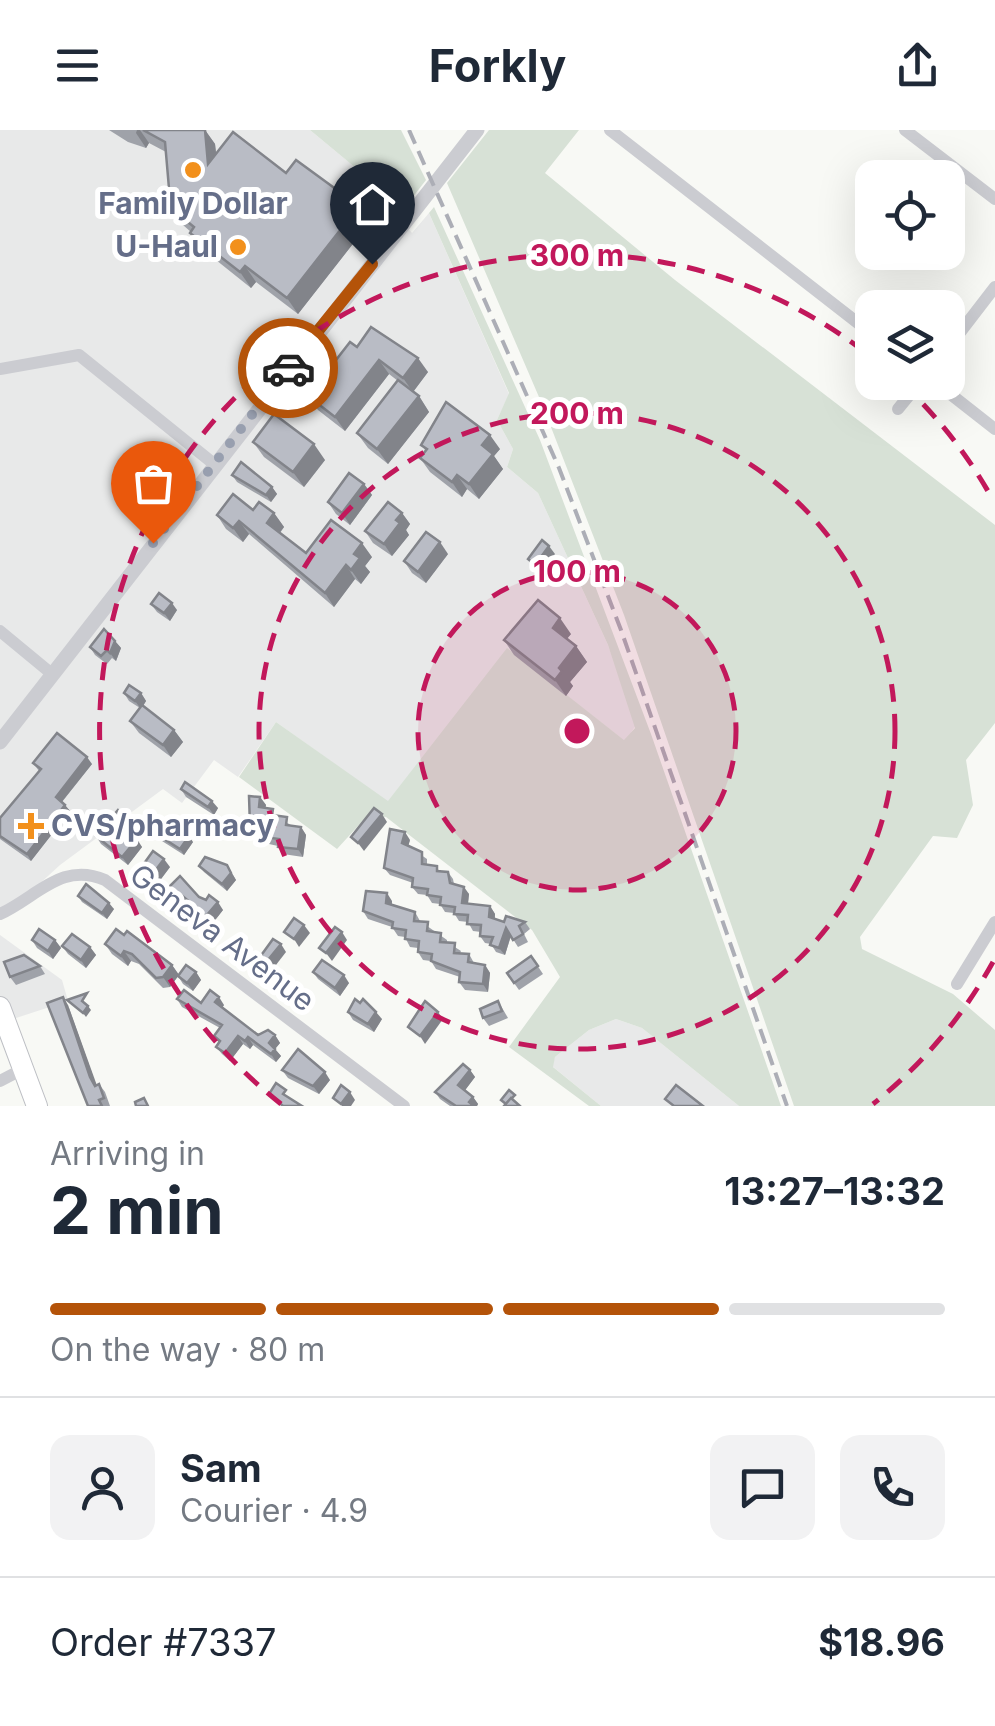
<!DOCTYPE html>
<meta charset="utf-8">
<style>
:root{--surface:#fff;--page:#f2f2f3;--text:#1f2937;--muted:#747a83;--line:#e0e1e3;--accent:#b45309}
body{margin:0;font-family:Inter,sans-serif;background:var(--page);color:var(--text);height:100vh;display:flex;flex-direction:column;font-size:38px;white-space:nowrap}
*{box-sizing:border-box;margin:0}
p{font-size:32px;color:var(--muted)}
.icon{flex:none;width:55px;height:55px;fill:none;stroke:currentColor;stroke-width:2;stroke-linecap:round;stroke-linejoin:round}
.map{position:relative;height:976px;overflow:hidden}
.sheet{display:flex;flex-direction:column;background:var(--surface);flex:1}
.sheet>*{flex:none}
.controls{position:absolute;left:855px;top:30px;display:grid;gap:20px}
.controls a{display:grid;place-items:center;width:110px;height:110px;border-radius:20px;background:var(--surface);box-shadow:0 10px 40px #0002;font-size:50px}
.pin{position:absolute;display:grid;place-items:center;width:85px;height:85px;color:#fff;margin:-102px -42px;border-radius:50% 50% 50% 0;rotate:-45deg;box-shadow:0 0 10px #0007}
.pin .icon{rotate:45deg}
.courier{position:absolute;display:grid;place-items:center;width:100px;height:100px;margin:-50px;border:8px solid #b45309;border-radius:50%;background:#fff;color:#222;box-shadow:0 2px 12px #0007}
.headline em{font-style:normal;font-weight:700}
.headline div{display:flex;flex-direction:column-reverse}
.headline{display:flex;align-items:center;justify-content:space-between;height:170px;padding:0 50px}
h1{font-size:65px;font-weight:700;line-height:75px}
.bar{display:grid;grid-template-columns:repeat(4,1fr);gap:15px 10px;align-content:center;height:120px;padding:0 50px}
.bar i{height:12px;border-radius:8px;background:var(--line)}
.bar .selected{background:var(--accent)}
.bar p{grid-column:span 4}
.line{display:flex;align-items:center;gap:25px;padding:0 50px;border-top:2px solid var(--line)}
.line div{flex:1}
.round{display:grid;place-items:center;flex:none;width:105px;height:105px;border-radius:20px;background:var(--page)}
header{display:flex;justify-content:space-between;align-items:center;height:130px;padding:0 50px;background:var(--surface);font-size:45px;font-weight:700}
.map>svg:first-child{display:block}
.built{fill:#e8e9e9}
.green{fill:#d7e1d6}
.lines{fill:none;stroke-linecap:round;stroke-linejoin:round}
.primary-casing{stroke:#bdbfc4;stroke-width:22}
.minor{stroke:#cbccd1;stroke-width:12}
.tertiary{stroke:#cbccd1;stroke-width:15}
.primary{stroke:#fff;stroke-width:20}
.rail{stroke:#acaeb6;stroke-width:4;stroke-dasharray:15 8;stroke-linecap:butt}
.wall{fill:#9fa2a9}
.shaded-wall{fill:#82848a}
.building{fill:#b9bcc5;stroke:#82848a;stroke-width:2.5}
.done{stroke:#989faf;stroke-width:10;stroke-dasharray:0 18}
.route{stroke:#b45309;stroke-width:12}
.ring{fill:none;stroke:#c2185b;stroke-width:5;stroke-dasharray:18 12}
.poi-dot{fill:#f2901c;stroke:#fff;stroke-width:4}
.labels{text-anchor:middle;stroke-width:10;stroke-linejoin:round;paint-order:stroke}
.poi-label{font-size:30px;font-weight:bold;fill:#656e89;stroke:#fff}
.street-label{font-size:30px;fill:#656e89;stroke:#fff}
.centre{fill:#c2185b;stroke:#fff;stroke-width:5}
.ring-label{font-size:30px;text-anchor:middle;font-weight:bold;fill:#c2185b;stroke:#fff;stroke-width:10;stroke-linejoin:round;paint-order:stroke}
</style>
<header><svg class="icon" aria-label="menu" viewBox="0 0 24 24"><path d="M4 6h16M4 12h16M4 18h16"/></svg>Forkly<svg class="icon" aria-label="share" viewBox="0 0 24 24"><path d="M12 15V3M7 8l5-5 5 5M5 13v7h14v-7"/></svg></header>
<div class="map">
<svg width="995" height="976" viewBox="0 0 995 976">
<rect width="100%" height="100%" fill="#f8f9f5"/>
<g class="built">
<polygon points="0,0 310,0 357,39 412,103 429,83 509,264 497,290 513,319 507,337 538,363 608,515 637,594 625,611 507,519 388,672 276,592 238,647 214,630 182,673 163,659 60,735 0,790"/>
<polygon points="0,805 62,850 68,871 10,890 14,902 0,908"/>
<polygon points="616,889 642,898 739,976 601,976 552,936 555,927 589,900"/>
</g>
<g class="green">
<polygon points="310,0 401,0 426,50 398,86 357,39"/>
<polygon points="489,0 579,0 545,43 675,150 995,395 995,593 966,630 973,675 957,708 933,706 860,807 862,819 953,864 995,900 995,976 794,976 624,485 542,274 447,53"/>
<polygon points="434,77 540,310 651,604 781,976 739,976 642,898 616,889 589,900 555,927 553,937 601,976 589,976 509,917 560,847 532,800 386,687 368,685 337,719 239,647 276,592 388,671 507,518 624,610 635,598 608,515 538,363 507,337 513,319 497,290 509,263 429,83"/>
</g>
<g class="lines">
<defs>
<polyline id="primary" points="0,877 37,976"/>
</defs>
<use href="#primary" class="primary-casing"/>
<g class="minor">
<polyline points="610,0 872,204"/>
<polyline points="905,0 995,69"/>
<polyline points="948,218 995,157"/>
<polyline points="0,239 79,225 214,334"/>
<polyline points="935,252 995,299"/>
<polyline points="898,279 920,252"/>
<polyline points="0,501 52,544"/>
<path d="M0 784C37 767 62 731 105 750L404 976"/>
<polyline points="957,854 995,792"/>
<polyline points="0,951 23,939"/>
</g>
<polyline class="tertiary" points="0,612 477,0"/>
<use href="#primary" class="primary"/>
<polyline class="rail" points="409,0 559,338 621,500 787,976"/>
</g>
<g class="wall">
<polygon points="109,0 205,0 215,14 216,23 286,43 359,76 370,92 298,184 256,152 251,158 201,118 191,102 183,95 172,79 175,76 170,70 166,22 149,13 146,18 128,12"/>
<polygon points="357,217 428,242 413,262 419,266 429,282 388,334 368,318 357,303 398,251 389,244 345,301 318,280 308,266"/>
<polygon points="253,312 325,330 304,357 264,327"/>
<polygon points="421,315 500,319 494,326 503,339 479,369 467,359 462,367 430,342 420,328 426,321"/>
<polygon points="232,345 272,357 277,364 271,372 237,352"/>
<polygon points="364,354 372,365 350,395 336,384 328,372"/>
<polygon points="253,380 274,383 284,397 280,403 306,423 372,427 365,436 370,442 361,454 355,449 334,477 249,404 243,412 226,399 217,385"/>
<polygon points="402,383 410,394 406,400 409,405 392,426 373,413 365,401"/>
<polygon points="448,424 426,453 412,443 404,431"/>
<polygon points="151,474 177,480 170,491 157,482"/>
<polygon points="571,504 567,509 576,516 587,532 570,552 573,556 566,566 514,525 504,510"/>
<polygon points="115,511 121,518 116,531 112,528 107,534 95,525 90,517"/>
<polygon points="124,563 141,563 146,571 143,576 174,600 183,612 171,627 139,603 130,591 140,578 129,571"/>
<polygon points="33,633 92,634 62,672 70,681 31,731 0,709 0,688 39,641"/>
<polygon points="181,659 218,678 214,685 186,667"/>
<polygon points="260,667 266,675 265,678 292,696 301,697 306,705 303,727 283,724 278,716 269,714 264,706 255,704 250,696"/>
<polygon points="131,694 126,701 142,717 128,735 101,714 96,706"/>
<polygon points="158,705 178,707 193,712 184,725 162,711"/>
<polygon points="410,710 408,716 427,729 427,734 441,741 448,742 453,749 454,754 469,764 468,774 490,776 495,784 495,789 504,792 525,792 530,799 524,804 528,812 518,817 511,806 505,825 496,822 491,814 485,813 480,806 481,802 473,801 468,792 459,791 454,783 445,782 440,774 432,773 427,765 418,764 412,757 413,753 390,745 384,738"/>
<polygon points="227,735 236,750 227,761 204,742 199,736"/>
<polygon points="170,737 158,753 145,747 140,739"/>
<polygon points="166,760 199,767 223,780 212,794 185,772 171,767"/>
<polygon points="78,766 114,779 107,789 82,772"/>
<polygon points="392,771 392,775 415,782 420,791 447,810 447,812 461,821 460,823 469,824 474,833 485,835 490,843 488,862 465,860 459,852 460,847 436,839 431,831 423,830 418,822 418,818 410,817 405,807 398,806 392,797 368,789 363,781"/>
<polygon points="32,810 55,810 61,818 53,829 37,818"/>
<polygon points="105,814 172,835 179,845 196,842 201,850 193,861 183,854 178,846 170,857 163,858 139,834 131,831 128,836 112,824"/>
<polygon points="62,816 90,817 96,825 86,838 68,824"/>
<polygon points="531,826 543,844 519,860 507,843"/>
<polygon points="40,836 45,844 16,855 10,847"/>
<polygon points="313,842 349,853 340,866 318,849"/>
<polygon points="177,869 224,875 222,878 258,905 275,905 280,913 275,919 281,926 276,932 253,915 250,919 243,914 230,931 222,924 216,917 219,913 214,906 220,898 182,877"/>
<polygon points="498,871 508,888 489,896 483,888"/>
<polygon points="68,875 96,955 99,954 105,962 110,976 88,976"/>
<polygon points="348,882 382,889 374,902 353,890"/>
<polygon points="282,940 330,950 319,964 288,948"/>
<polygon points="470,940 475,947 465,960 473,967 478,974 477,976 450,976 440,969 435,962"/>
</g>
<g class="shaded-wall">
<polygon points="137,0 140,0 149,13 146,18 136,3"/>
<polygon points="205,0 215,14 219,49 208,34"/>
<polygon points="359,76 370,92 298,184 287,168"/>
<polygon points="245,136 256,152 251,158 240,142"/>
<polygon points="418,228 428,242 413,262 403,248"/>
<polygon points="379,230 389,244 345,301 335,287"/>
<polygon points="419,266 429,282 388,334 377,319"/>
<polygon points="490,305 500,319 494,326 503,339 479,369 469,354 482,315"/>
<polygon points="314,314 325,330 304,357 293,342"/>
<polygon points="457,345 467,359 462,367 452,352"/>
<polygon points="364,354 372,365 350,395 342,383"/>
<polygon points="272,357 277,364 271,372 266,365"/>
<polygon points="274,383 284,397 277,406 267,393"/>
<polygon points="402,383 410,394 406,400 409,405 392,426 384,414 396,390"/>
<polygon points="239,391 249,404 243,412 233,398"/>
<polygon points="440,412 448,424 426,453 418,442"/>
<polygon points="362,413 372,427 365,436 370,442 361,454 351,440 354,424"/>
<polygon points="549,416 555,424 540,443 535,435"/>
<polygon points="346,435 355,449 334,477 325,463"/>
<polygon points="172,473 177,480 170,491 164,483"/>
<polygon points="560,488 571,504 563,513 553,498"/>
<polygon points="115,511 121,518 116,531 110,523"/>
<polygon points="576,516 587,532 570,552 573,556 566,566 555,550 559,538"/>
<polygon points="141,563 146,571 141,579 135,571"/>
<polygon points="174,600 183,612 171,627 163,615"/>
<polygon points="87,627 92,634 60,674 56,667"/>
<polygon points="260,667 266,675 264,685 259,677"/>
<polygon points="212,671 218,678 214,685 208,677"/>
<polygon points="65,675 70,681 31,731 27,724"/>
<polygon points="382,684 387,692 364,721 358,713"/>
<polygon points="126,686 131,694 124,704 118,696"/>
<polygon points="301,697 306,705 303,727 298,719"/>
<polygon points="405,702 410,710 407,720 402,713"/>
<polygon points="189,706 193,712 184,725 180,719"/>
<polygon points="137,709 142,717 128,735 122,727"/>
<polygon points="164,729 170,737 158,753 152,745"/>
<polygon points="227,735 236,750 227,761 222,754"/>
<polygon points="464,757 469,764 467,781 462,773"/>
<polygon points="387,763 392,771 391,781 386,773"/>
<polygon points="218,772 223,780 212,794 206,786"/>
<polygon points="109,773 114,779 107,789 102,783"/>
<polygon points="490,776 495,784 494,795 489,787"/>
<polygon points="304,795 310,803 299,817 294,809"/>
<polygon points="506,798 511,805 505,825 499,818"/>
<polygon points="342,802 347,810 332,831 326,823"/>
<polygon points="55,810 61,818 53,829 48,821"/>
<polygon points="281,814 286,822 269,844 263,836"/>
<polygon points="90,817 96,825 86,838 81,830"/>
<polygon points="124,821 131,831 128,836 121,826"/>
<polygon points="172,835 179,845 170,857 163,847"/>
<polygon points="485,835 490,843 488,862 483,854"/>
<polygon points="196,842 201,850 193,861 187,853"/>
<polygon points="344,845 349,853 340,866 335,858"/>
<polygon points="63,867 68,875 100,964 90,947"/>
<polygon points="219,867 224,875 220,880 215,872"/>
<polygon points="88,876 91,880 86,887 83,883"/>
<polygon points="376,882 382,889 374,902 368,894"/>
<polygon points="438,882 443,889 425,914 420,906"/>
<polygon points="275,905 280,913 275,919 281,926 276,932 271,924 269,913"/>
<polygon points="238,906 243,914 230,931 225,923"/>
<polygon points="248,907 253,915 250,919 245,911"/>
<polygon points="470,940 475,947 463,963 458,955"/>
<polygon points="325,942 330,950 319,964 313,956"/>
<polygon points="350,962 355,970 351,976 342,976 341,974"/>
<polygon points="473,967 478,974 477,976 472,976 469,972"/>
</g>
<g class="building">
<polygon points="143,0 205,0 208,34 233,2 286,43 296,30 359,76 287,168 245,136 240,142 190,103 194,97 172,79 176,74 170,70 165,12"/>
<polygon points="371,197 418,228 403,248 379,230 335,287 308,266 350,212 357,217"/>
<polygon points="398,250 419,266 377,319 357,303"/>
<polygon points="446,272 490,305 482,315 493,324 469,354 457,345 452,352 420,328 427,319 421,315"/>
<polygon points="274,284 314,314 293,342 253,312"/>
<polygon points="241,332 272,357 266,365 232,345"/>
<polygon points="349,343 364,354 342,383 328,372"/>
<polygon points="233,364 253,380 259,372 274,383 267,393 306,423 331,390 362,413 354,424 360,428 351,440 346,435 325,463 239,391 233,398 217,385"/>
<polygon points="388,372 402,383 396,390 400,393 384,414 365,401"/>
<polygon points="426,402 440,412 418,442 404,431"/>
<polygon points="542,410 549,416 535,435 528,429"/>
<polygon points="159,463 172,473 164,483 151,474"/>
<polygon points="538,470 560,488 553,498 576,516 559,538 562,541 555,550 504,510"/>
<polygon points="104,499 115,511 110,523 107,520 101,526 90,517"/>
<polygon points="129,555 141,563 135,571 124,563"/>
<polygon points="142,575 174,600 163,615 130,591"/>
<polygon points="57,603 87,627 56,667 65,675 27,724 0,706 0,688 41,639 33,633"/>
<polygon points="185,652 212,671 208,677 181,659"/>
<polygon points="249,666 260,667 259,677 273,679 272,685 287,687 286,695 301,697 298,719 278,717 279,709 264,707 264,699 250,696"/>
<polygon points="374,678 382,684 358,713 351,707"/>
<polygon points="118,680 126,686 118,696 137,709 122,727 96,706"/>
<polygon points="164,697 178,707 182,702 189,706 180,719 158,705"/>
<polygon points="390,699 405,702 402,713 422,722 422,734 437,736 437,741 448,742 450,753 464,757 462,773 490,776 489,787 504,792 506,786 525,792 519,796 523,804 513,810 506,798 499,818 490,815 493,807 480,806 481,795 467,794 468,785 454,784 455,777 440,775 441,767 427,765 428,759 412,757 413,748 384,738"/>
<polygon points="153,721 164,729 152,745 140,739"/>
<polygon points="205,727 227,735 231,743 222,754 199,736"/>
<polygon points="180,746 199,767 206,770 209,765 218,772 206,786 180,764 166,760"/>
<polygon points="86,754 109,773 102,783 78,766"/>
<polygon points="366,761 387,763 386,773 415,782 414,791 428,792 427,801 441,803 440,812 455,813 454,823 469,824 468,832 485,835 483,854 459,852 460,842 431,831 432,824 418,822 419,811 405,809 406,800 392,798 393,792 363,781"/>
<polygon points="294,788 304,795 294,809 284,802"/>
<polygon points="335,797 342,802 326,823 319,818"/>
<polygon points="39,799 55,810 48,821 32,810"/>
<polygon points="116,799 124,805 127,801 172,835 163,847 156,848 132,824 124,821 121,826 105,814"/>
<polygon points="72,804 90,817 81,830 62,816"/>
<polygon points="273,809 281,814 263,836 257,831"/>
<polygon points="24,825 40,836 10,847 4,832"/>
<polygon points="531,826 538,836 514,853 507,843"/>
<polygon points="322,830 344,845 335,858 313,842"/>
<polygon points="186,835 196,842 187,853 178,846"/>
<polygon points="184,860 201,873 210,860 219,867 215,872 258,905 268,900 275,905 269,913 275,919 271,924 248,907 245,911 238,906 225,923 216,917 220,911 214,906 222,895 177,869"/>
<polygon points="87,863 82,871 88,876 83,883 67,870"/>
<polygon points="63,867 90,947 95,956 99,954 104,968 99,970 102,976 88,976 47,873"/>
<polygon points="355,869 360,873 363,869 376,882 368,894 348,882"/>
<polygon points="425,871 438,882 420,906 408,897"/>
<polygon points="498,871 502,881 483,888 480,879"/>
<polygon points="298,919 325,942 313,956 282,940"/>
<polygon points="463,934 470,940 458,955 473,967 469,972 474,976 456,976 435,962"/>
<polygon points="276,953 286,960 283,964 302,976 283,976 269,964"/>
<polygon points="341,955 350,962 341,974 333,968"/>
<polygon points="676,955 703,976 674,976 665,969"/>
<polygon points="509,960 515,965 506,974 501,970"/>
<polygon points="144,968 148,976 136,976 135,972"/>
<polygon points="511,968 520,976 504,976"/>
</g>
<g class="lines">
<polyline class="done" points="153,413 288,238"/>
<polyline class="route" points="288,238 372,134"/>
</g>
<circle cx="577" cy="601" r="159" fill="#c2185b" fill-opacity=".12"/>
<g class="ring">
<circle cx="577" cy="601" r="159"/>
<circle cx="577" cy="601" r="318"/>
<path d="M993 832A476 476 0 0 1 873 974M281 974A476 476 0 0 1 870 226M902 253A476 476 0 0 1 993 370"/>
</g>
<g class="poi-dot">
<circle cx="193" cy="40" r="10"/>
<circle cx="238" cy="117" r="10"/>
<path d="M26 681h10v10h10v10h-10v10h-10v-10h-10v-10h10z"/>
</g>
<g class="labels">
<g class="poi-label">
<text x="193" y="84">Family Dollar</text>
<text x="218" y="127" text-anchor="end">U-Haul</text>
<text x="51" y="706" text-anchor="start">CVS/pharmacy</text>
</g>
<g class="street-label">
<text transform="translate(222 808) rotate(37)" y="10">Geneva Avenue</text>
</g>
</g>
<circle cx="577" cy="601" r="15" class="centre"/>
<g class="ring-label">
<text x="577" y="136">300 m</text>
<text x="577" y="294">200 m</text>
<text x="577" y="452">100 m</text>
</g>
</svg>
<div class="controls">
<a><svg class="icon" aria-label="locate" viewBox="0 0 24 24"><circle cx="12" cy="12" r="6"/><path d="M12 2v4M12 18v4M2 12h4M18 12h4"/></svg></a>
<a><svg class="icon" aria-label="layers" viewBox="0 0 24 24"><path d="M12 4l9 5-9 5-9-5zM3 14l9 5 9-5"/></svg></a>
</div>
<div class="pin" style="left:153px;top:413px;background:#ea580c"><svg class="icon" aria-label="bag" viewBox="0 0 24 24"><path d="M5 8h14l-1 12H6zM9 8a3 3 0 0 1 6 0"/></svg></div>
<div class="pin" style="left:372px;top:134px;background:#1f2937"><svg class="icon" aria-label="home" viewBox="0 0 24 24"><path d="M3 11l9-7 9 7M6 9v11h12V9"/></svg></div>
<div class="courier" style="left:288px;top:238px"><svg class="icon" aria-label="car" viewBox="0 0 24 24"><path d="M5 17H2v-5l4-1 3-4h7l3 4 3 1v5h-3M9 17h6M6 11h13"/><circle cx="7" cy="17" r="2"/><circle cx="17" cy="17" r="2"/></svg></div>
</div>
<section class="sheet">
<div class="headline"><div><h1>2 min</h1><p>Arriving in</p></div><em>13:27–13:32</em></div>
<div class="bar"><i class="selected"></i><i class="selected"></i><i class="selected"></i><i></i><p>On the way · 80 m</p></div>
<div class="line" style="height:180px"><a class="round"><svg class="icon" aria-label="person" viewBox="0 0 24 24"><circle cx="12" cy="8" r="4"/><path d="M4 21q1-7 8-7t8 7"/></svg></a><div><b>Sam</b><p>Courier · 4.9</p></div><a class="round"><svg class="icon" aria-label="chat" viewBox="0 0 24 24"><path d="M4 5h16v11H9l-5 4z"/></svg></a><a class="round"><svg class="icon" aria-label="phone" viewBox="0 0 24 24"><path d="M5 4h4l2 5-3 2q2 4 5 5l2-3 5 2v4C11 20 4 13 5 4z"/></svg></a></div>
<div class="line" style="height:130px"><div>Order #7337</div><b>$18.96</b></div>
</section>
